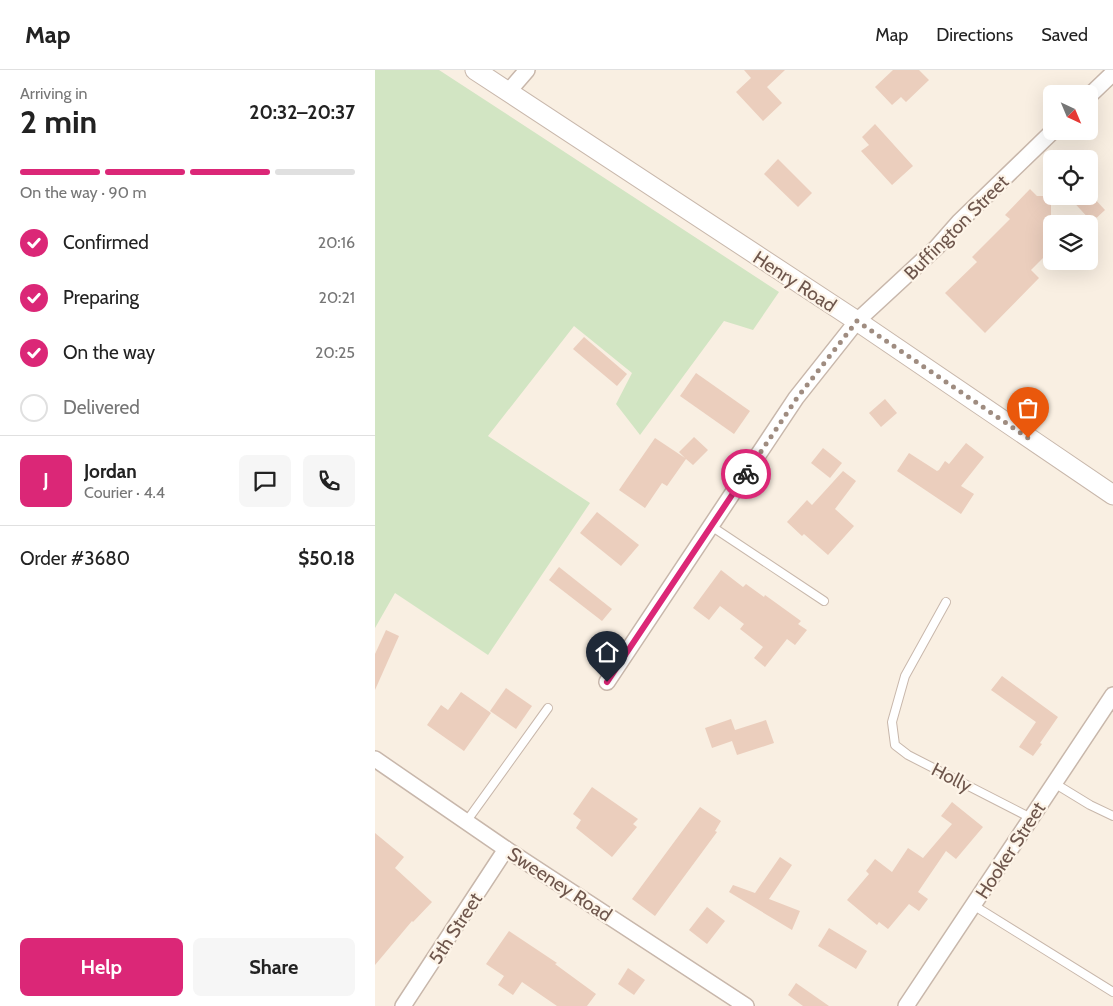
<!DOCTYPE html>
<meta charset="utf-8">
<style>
:root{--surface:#fff;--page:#f6f6f6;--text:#222;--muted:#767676;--line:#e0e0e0;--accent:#db2777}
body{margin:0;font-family:Cabin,sans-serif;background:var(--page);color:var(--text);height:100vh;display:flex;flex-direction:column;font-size:19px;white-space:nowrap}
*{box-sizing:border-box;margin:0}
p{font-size:16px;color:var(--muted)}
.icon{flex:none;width:28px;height:28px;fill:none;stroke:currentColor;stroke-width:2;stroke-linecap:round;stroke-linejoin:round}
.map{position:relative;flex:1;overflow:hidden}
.side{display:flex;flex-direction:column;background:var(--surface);width:375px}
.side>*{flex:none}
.needle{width:32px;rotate:136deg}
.tools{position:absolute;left:668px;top:15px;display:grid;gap:10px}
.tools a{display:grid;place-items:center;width:55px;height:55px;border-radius:8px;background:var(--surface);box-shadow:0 5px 20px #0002;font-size:25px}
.pin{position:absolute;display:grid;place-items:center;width:42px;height:42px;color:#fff;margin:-51px -21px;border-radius:50% 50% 50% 0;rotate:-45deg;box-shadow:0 0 5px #0007}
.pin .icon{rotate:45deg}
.courier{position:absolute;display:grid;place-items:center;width:50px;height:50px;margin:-25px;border:4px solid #db2777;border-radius:50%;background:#fff;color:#222;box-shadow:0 1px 6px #0007}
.summary em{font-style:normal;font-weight:700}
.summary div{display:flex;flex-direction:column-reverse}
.summary{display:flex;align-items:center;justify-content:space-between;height:85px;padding:0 20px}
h1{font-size:32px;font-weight:700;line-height:38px}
.bar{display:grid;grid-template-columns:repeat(4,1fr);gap:8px 5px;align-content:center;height:60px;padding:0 20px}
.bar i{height:6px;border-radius:4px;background:var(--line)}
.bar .selected{background:var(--accent)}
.bar p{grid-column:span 4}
.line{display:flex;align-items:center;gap:12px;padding:0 20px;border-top:1px solid var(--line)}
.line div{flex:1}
.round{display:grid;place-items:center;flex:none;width:52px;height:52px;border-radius:8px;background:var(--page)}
ol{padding:0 20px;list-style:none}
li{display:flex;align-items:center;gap:15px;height:55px}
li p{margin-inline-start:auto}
li .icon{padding:5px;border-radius:50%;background:var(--accent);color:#fff;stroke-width:4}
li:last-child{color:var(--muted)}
li i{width:28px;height:28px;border:2px solid var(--line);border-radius:50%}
.action{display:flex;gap:10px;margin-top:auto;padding:10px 20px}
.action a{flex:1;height:58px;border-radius:8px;background:var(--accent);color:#fff;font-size:20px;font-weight:700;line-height:58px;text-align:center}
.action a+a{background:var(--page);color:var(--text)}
header{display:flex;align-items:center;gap:30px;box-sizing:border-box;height:70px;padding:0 25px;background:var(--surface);border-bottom:1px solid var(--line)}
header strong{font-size:24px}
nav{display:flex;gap:28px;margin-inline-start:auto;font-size:18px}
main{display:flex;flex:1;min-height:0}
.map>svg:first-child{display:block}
.green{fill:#d2e5c3}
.building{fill:#ebcebd}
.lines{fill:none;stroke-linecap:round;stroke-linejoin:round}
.service-casing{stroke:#c8b7ab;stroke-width:10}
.minor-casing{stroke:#c8b7ab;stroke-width:18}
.tertiary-casing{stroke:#c8b7ab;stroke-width:21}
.service{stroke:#fff;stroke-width:8}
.minor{stroke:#fff;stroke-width:15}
.tertiary{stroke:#fff;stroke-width:19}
.done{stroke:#9f8c80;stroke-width:5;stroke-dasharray:0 9}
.route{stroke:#db2777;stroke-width:6}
.labels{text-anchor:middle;stroke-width:4.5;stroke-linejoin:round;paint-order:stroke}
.street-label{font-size:19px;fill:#6e564c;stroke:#fdf4e8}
</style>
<header>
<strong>Map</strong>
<nav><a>Map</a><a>Directions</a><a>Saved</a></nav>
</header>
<main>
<section class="side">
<div class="summary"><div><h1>2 min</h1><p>Arriving in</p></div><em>20:32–20:37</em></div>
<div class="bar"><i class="selected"></i><i class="selected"></i><i class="selected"></i><i></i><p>On the way · 90 m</p></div>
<ol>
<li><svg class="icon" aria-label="check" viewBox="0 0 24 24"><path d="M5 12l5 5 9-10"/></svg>Confirmed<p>20:16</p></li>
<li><svg class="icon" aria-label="check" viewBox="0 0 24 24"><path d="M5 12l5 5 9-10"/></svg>Preparing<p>20:21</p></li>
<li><svg class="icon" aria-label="check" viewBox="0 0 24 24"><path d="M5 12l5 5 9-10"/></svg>On the way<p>20:25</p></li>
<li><i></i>Delivered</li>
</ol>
<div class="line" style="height:90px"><b class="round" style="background:var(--accent);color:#fff">J</b><div><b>Jordan</b><p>Courier · 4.4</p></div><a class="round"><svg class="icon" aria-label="chat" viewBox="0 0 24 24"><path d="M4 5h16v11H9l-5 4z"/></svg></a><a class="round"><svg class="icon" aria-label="phone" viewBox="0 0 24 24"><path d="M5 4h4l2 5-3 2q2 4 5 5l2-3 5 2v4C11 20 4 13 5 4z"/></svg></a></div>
<div class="line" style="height:65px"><div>Order #3680</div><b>$50.18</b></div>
<div class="action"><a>Help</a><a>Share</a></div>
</section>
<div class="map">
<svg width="738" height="936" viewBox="0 0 738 936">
<rect width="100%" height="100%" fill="#f9efe2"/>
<polygon class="green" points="0,0 64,0 404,222 378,260 349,251 265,365 241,334 257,303 199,256 113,366 215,433 113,585 20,523 0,558"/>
<g class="building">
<polygon points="369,0 410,0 392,17 407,33 388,51 361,22 376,8"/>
<polygon points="518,0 544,0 554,10 531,32 526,27 517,35 500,17"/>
<polygon points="500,54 538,96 517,115 486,81 494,75 487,67"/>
<polygon points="403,89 437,123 423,137 389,104"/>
<polygon points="655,119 662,126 676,126 676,180 656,200 664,208 610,263 570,223 602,192 597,187 635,149 630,145"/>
<polygon points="693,126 717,126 730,140 717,152"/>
<polygon points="209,267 252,304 242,316 198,279"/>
<polygon points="321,303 375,341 359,364 305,326"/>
<polygon points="510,329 522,343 506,357 494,343"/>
<polygon points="319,367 333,380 318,395 311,389 292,416 287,413 270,438 244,420 280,368 310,388 304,382"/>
<polygon points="591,373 609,387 586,416 599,424 586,444 522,401 534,383 562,401 564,400 570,391 574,394"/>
<polygon points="448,378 467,393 455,408 436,393"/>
<polygon points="468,401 481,411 460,439 479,456 453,485 429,464 427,466 412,452 432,430 437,435"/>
<polygon points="222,442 264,475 246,496 205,463"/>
<polygon points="184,497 237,539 227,551 174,510"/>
<polygon points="346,500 368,517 371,514 389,527 390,525 426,551 423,554 432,560 420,575 412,569 390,597 379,588 388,577 365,559 369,554 345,536 334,550 318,538"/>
<polygon points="11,560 24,566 0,620 0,584"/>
<polygon points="627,606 683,647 665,673 667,674 658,686 644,677 661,652 616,620"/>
<polygon points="131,618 157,636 141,659 115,641"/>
<polygon points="86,622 116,643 89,681 52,655 66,635 73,640"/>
<polygon points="356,649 360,660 391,650 399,673 362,685 357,671 337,678 330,658"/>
<polygon points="217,717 263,749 258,754 262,757 237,787 201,758 206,750 198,744"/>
<polygon points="577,732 608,757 581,789 571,781 543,822 553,829 544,841 534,834 513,859 504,852 502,855 472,830 494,804 491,801 500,789 517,802 533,778 548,788 577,754 566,746"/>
<polygon points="325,737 346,751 340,761 342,762 280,846 257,829"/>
<polygon points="0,763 29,787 20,798 57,832 38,852 37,851 0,895"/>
<polygon points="405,787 417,795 394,829 425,841 417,860 354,822 358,815 380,823"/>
<polygon points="332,837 350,851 332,874 314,860"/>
<polygon points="454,858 492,881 481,899 443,876"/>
<polygon points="134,861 182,893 180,894 221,924 212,936 182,936 147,912 138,925 123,915 129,906 111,894"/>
<polygon points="253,898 270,910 259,925 243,914"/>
<polygon points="421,913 454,936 428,936 413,925"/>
</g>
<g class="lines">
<defs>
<g id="service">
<polyline points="336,456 449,531"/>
<polyline points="571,532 530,606 517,652 520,675 533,685 656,748"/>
<polyline points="679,713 715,735 738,746"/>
<polyline points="91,752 173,638"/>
<polyline points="598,835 738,922"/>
</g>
<g id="minor">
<polyline points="133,22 152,0"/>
<polyline points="714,26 738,3"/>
<polyline points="232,612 421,328 482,251 562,177 584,152 678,61"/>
<polyline points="0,689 131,779 371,936"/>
<polyline points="28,936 131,779"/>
<polyline points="531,936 738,625"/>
</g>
<polyline id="tertiary" points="100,0 482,251 738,425"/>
</defs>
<use href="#service" class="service-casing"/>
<use href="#minor" class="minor-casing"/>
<use href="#tertiary" class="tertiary-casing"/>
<use href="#service" class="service"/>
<use href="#minor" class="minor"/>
<use href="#tertiary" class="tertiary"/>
</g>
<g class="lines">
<polyline class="done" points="371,404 422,328 482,251 653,368"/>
<polyline class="route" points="232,612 371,404"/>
</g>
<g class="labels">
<g class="street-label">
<text transform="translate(581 157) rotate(-45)" y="7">Buffington Street</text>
<text transform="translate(420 211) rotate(33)" y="7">Henry Road</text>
<text transform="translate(577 707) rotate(27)" y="7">Holly</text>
<text transform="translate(635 780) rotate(-57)" y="7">Hooker Street</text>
<text transform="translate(185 814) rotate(33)" y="7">Sweeney Road</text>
<text transform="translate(80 858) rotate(-57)" y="7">5th Street</text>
</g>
</g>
</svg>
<div class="tools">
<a><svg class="needle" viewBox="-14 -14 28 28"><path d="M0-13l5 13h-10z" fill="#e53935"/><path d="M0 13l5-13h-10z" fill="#767676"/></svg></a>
<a><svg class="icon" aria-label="locate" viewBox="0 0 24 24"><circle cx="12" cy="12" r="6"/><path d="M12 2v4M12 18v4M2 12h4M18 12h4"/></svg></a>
<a><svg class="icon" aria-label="layers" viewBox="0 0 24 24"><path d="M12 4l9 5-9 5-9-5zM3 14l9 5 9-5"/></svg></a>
</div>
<div class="pin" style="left:653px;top:368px;background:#ea580c"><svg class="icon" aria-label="bag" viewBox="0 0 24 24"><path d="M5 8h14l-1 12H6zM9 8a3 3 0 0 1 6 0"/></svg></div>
<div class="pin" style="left:232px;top:612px;background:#1f2937"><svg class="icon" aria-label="home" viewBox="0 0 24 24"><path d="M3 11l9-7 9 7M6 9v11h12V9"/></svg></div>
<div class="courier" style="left:371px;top:404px"><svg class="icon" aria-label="bike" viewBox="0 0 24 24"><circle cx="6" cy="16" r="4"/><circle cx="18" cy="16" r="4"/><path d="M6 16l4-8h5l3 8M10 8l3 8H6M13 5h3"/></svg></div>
</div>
</main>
